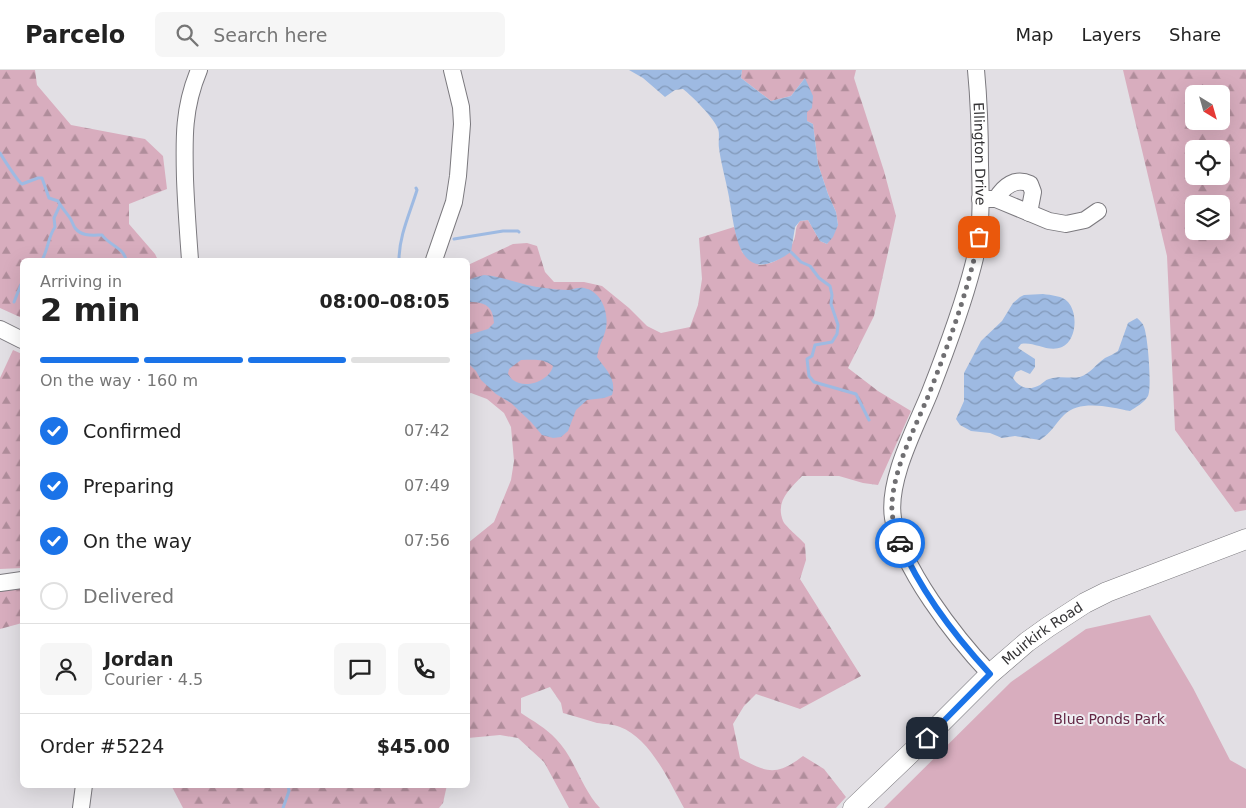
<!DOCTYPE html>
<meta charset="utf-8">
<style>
:root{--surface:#fff;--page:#f6f6f6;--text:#222;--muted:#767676;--line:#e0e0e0;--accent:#1a73e8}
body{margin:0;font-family:"DejaVu Sans",sans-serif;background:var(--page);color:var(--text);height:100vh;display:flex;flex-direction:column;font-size:19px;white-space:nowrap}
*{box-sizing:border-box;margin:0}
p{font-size:16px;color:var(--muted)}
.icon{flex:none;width:28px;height:28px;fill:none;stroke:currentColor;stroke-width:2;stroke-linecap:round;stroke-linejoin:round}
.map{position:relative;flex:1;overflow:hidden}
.drawer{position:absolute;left:20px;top:188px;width:450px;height:530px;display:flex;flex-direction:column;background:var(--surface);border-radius:8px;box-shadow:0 5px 20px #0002}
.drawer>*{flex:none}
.needle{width:32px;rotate:143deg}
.controls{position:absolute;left:1185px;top:15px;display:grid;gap:10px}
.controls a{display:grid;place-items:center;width:45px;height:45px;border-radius:8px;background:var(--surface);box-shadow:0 5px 20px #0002;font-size:25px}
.pin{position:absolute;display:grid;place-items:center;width:42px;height:42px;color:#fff;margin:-21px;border-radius:10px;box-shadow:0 2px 8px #0006}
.courier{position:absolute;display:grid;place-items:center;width:50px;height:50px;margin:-25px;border:4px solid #1a73e8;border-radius:50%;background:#fff;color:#222;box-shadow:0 1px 6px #0007}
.head em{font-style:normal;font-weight:800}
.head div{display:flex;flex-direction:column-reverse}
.head{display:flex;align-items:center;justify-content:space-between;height:85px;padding:0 20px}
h1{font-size:32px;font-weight:800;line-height:38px}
.bar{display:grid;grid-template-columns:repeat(4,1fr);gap:8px 5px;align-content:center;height:60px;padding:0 20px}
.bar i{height:6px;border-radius:4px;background:var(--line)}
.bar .selected{background:var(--accent)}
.bar p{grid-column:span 4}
.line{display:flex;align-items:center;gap:12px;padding:0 20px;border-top:1px solid var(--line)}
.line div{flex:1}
.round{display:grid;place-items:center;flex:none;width:52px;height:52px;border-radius:8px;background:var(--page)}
ol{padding:0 20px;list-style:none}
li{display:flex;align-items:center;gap:15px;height:55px}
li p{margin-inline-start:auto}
li .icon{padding:5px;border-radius:50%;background:var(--accent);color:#fff;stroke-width:4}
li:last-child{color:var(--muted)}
li i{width:28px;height:28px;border:2px solid var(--line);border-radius:50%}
header{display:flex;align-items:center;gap:30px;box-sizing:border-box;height:70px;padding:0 25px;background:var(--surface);border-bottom:1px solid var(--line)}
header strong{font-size:24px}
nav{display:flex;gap:28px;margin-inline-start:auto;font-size:18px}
.search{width:350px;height:45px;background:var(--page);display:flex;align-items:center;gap:12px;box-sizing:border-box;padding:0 18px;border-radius:8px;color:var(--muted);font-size:19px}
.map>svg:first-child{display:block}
.green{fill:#d8adbe}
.forest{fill:url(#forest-firs);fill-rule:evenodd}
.water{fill:url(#water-waves);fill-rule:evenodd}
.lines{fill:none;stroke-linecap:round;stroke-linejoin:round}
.stream{stroke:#9ebae2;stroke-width:3}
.minor-casing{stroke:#7b797e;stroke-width:18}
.major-casing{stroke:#7b797e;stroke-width:21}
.minor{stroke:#fff;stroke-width:16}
.major{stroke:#fff;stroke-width:20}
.done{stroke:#706f72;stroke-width:5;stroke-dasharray:0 9}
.route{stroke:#1a73e8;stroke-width:6}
.labels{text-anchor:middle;stroke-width:4;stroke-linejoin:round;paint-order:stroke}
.street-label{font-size:14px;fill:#333234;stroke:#efedf2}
.park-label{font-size:14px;fill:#632644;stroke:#efedf2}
</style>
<header>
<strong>Parcelo</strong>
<div class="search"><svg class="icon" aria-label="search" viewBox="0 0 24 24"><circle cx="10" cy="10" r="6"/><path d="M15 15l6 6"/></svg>Search here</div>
<nav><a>Map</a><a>Layers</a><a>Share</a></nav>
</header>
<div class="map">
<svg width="1246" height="738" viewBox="0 0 1246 738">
<defs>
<pattern id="forest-firs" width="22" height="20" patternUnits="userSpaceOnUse" patternTransform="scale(1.25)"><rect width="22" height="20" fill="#d8adbe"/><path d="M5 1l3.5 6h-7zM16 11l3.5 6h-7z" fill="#b08d9b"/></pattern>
<pattern id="water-waves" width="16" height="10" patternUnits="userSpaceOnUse" patternTransform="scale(1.25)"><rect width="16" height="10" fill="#9ebae2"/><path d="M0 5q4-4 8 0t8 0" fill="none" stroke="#8198b8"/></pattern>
</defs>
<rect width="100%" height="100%" fill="#e2dfe4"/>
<polygon class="green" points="1150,545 1193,618 1230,690 1246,699 1246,738 884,738 1011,612 1086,559"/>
<g class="forest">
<polygon points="0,0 35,0 37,15 71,55 145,69 163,86 167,119 129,134 129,154 155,184 158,190 22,190 22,248 0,238"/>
<path d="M742 0H856L854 8 884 101 896 146 874 246 848 298 878 321 911 341 878 415 863 413 839 406H802C790 419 775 431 783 451 785 456 800 468 805 474L806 490 800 509 861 606 800 639 756 624 744 636 733 654 740 688C767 703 777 706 803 686L824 699 846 727 836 738H684C669 711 650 668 620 657 613 654 604 654 597 653 586 650 575 646 563 643L561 633 550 617 521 628V643C533 651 546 658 556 669 575 688 581 718 600 738H569L544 692 518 668 500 665 468 668V473L494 452 511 410 514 391 511 357 504 343 487 329 471 323 468 324V195L513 174 527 173 537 176 545 202 554 212H584L602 216 629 238 647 256 661 263 690 257 698 235 702 209 699 168 734 157 742 182 759 195C775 194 788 186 794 170 797 161 794 159 800 151L808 150 820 171 827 174 838 155 836 142 828 124 818 94 813 54 807 51 805 8 791 26 771 31 741 8Z"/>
<path d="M1123 0H1246V440L1235 442 1175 360 1167 186ZM1194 24H1221V51H1194ZM1194 79H1221V106H1194ZM1194 134H1221V161H1194Z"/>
<polygon points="13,280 22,284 22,498 0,499 0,308"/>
<polygon points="22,515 22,553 0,559 0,516"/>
<polygon points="171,715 447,715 443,733 439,738 183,738"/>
</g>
<g class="water">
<path d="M629 0H742L741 8 771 31 791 26 805 8 813 26 812 38 807 42V51L813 54 818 94 828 124 836 142 838 155 833 167 827 174 820 171 808 150 800 151 795 157 791 182C738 219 736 165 729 127 726 110 721 94 719 78 718 72 720 64 718 59 715 49 692 26 683 19L675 20 665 27 643 8Z"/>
<path d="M484 205C505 207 524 216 545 218 553 219 561 220 569 220 574 219 579 217 584 218 601 221 609 242 606 258 604 268 599 275 597 287 606 300 617 309 612 325L604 328 587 330 576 340 568 361 561 367 553 368 542 365 531 352 511 333 496 324 481 310 476 301 468 293V265L488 259 494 253C493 236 485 232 470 232L468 229V211L473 208ZM521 290C533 290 543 288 553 296 550 310 526 320 513 310 511 309 510 306 508 304L509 299Z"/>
<path d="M1043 224C1051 225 1063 226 1068 232 1078 243 1077 270 1062 277 1048 283 1034 271 1021 274L1018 278 1035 289V297L1030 304 1021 300 1016 302 1013 308C1019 318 1029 321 1040 315 1043 313 1045 310 1049 309 1059 305 1070 309 1080 307 1090 304 1096 294 1105 288 1109 286 1114 284 1118 281L1128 253 1137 248C1140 251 1143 253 1144 257 1148 267 1152 318 1148 326 1144 333 1136 337 1130 341 1110 337 1080 329 1064 345 1055 354 1052 362 1040 370L1015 366 1002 368 990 363 971 361 960 355 956 349 964 331V303L981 271 1002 251 1013 233 1020 227 1024 225Z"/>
</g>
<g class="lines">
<g class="stream">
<path d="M0 83C3 88 18 112 22 114L38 108H42L49 128 58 131C61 137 66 142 70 148 72 151 73 155 75 158 82 167 93 165 102 165 109 175 124 178 126 190"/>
<polyline points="454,169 503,161 518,161 519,162"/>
<polyline points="791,182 801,192 810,196 819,208 830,216 832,225 831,234 838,255 837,264 832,272 815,275 812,286 807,289 809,306 814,312 856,324 869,350"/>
<path d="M42 190C48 180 48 167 55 157L54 148 60 135"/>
<path d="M399 190C399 166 410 143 417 120L416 118"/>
<polyline points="14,232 22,212"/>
<polyline points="283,738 289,721 288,715"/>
</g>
<defs>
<g id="minor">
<path id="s1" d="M976 0C979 31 980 63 980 95 981 129 982 163 973 196 962 239 946 281 930 322 916 357 887 410 893 448 900 497 956 568 990 604"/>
<polyline points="980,129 996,129 1049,151 1066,154 1085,150 1098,141"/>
<path d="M996 129C1004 116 1015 107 1030 114L1033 122 1029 143"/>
<path d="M190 190C188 163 186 136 185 109 184 69 183 38 199 0"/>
<polyline points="434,190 454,132 458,106 462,54 461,37 452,0"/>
<polyline points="0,259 22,270"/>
<polyline points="0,513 22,510"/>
<polyline points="81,738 84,715"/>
</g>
<g id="major">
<path id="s2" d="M853 738 916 678 990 604 1027 572 1048 557 1085 533 1107 522 1246 469"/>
</g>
</defs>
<use href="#minor" class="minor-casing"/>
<use href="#major" class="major-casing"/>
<use href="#minor" class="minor"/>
<use href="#major" class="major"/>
</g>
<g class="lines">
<path class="done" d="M900 473C895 461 891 446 892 432 895 395 915 358 929 324 949 273 968 221 979 167"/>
<path class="route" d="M900 473C921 522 954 565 990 604L927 668"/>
</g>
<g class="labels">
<g class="street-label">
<text dy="5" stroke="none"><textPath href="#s1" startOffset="84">Ellington Drive</textPath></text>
<text dy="5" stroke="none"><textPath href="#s2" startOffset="258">Muirkirk Road</textPath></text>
</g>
<g class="park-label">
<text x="1109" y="654">Blue Ponds Park</text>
</g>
</g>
</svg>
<div class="controls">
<a><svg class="needle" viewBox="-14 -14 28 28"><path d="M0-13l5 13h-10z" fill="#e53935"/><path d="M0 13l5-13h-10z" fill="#767676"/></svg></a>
<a><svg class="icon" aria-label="locate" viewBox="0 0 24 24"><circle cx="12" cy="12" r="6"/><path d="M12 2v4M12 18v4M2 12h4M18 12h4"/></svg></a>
<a><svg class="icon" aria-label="layers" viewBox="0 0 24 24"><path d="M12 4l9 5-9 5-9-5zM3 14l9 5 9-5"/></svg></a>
</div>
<div class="pin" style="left:979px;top:167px;background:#ea580c"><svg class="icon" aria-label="bag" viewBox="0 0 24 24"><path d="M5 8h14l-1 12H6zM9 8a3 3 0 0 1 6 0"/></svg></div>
<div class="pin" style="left:927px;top:668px;background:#1f2937"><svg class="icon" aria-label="home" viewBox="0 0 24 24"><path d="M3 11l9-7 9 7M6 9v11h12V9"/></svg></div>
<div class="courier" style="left:900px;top:473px"><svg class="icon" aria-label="car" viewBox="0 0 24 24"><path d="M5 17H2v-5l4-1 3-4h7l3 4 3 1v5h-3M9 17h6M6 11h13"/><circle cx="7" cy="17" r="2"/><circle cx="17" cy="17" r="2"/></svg></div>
<section class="drawer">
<div class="head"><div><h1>2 min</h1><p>Arriving in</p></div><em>08:00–08:05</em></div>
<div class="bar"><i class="selected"></i><i class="selected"></i><i class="selected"></i><i></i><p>On the way · 160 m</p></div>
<ol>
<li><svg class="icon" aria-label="check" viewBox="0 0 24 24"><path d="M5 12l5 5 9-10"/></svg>Confirmed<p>07:42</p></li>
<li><svg class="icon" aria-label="check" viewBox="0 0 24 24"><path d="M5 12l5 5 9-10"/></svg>Preparing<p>07:49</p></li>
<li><svg class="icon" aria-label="check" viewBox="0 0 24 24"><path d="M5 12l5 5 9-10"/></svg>On the way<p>07:56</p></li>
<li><i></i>Delivered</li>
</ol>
<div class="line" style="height:90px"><a class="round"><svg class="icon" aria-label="person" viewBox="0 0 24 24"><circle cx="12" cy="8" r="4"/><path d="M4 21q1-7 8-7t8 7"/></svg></a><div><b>Jordan</b><p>Courier · 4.5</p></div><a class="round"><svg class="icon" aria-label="chat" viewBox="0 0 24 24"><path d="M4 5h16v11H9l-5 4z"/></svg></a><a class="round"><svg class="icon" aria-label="phone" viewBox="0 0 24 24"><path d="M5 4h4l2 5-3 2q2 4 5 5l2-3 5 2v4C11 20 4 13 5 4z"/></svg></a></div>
<div class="line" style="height:65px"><div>Order #5224</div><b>$45.00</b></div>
</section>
</div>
